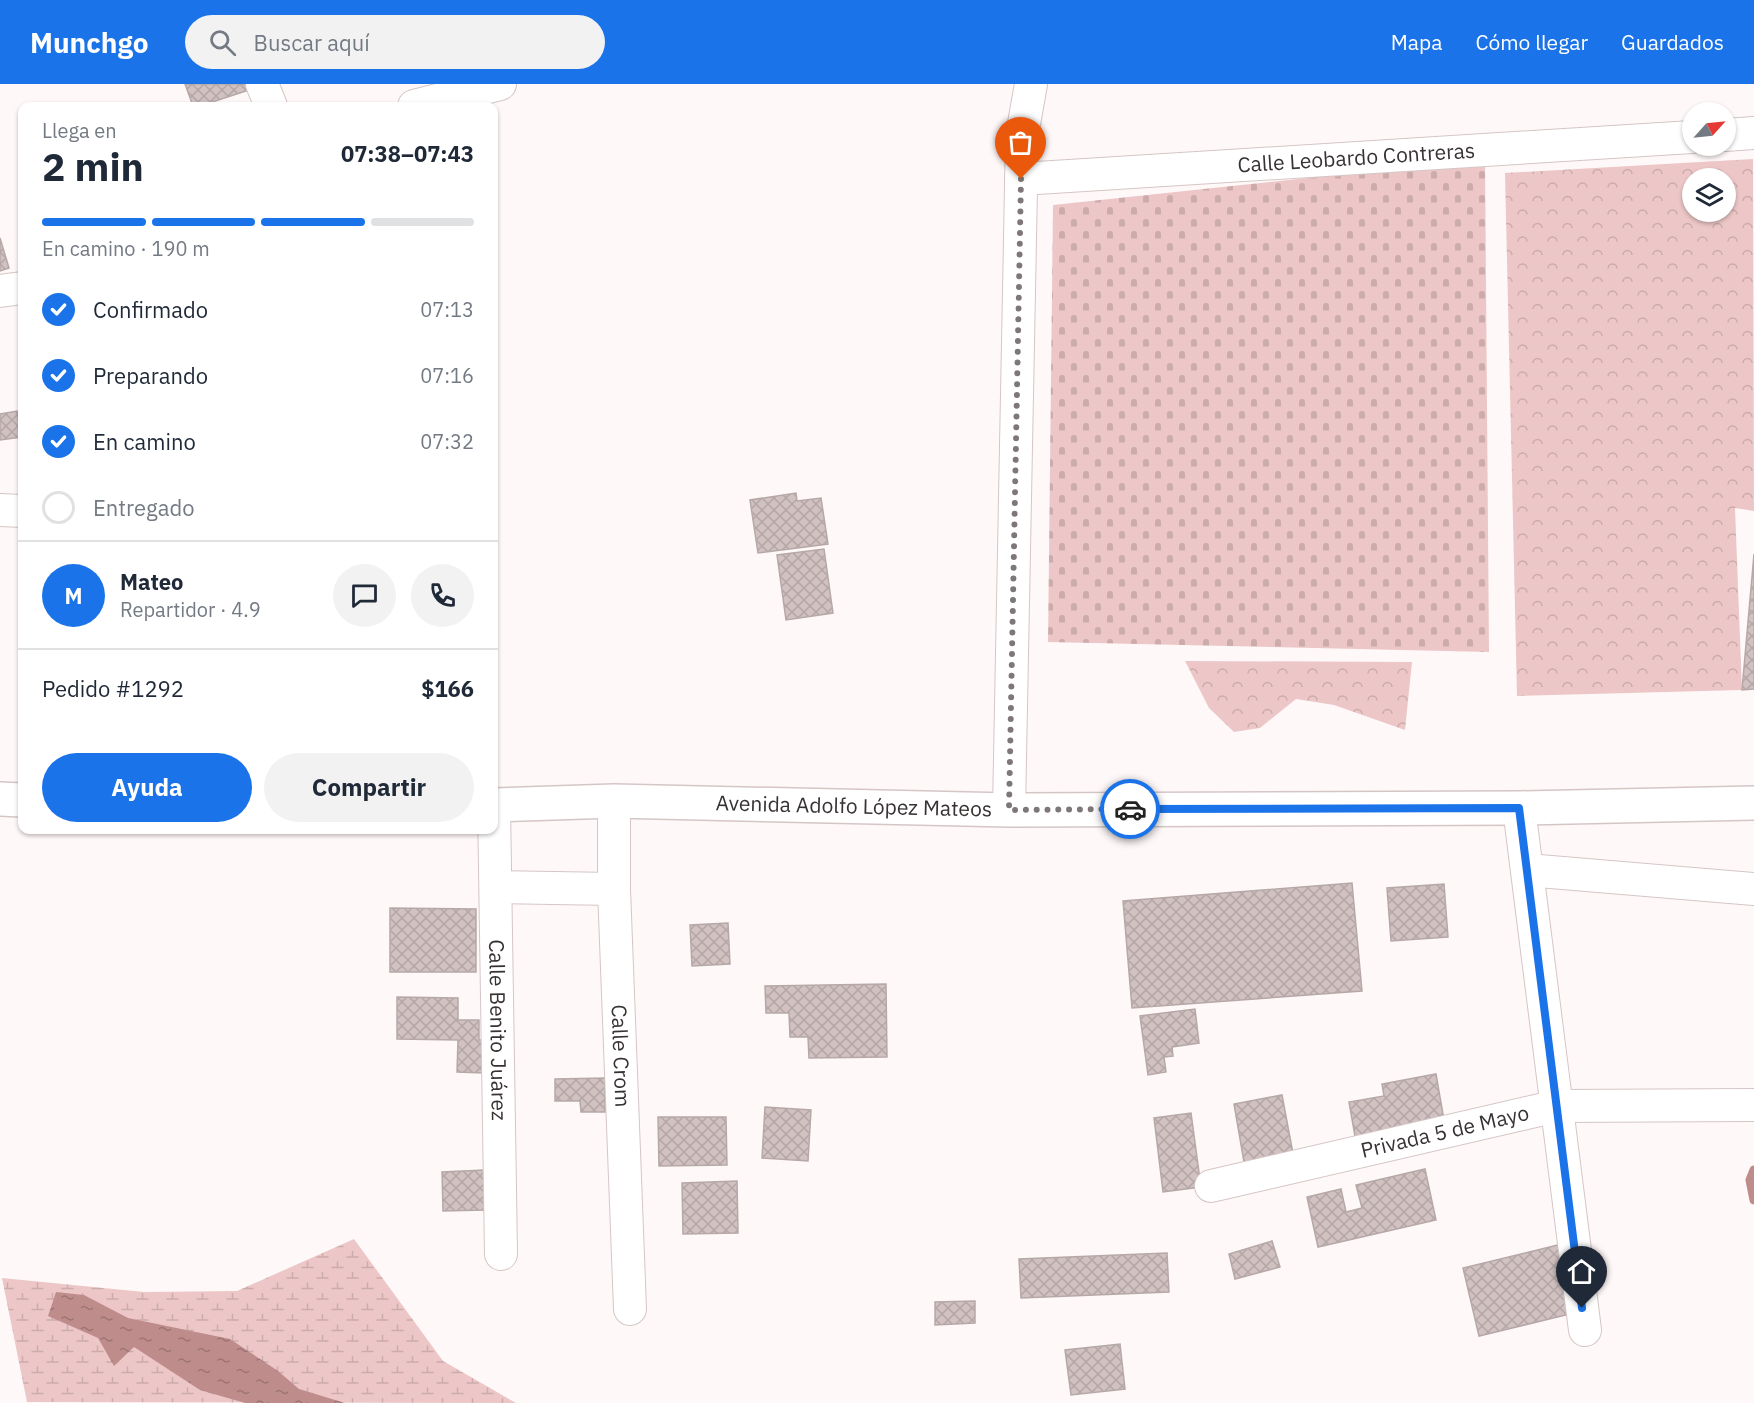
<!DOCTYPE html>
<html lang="es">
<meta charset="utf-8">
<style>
:root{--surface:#fff;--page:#f2f2f3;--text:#1f2937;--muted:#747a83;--line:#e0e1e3;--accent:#1a73e8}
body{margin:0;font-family:"IBM Plex Sans",sans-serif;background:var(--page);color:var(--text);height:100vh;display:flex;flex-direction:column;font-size:22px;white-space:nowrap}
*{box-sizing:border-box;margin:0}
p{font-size:20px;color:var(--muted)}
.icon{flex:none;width:33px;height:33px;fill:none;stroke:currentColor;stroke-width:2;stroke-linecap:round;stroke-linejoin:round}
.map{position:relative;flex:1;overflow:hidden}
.panel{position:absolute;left:18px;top:18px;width:480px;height:732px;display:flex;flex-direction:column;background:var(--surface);border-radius:12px;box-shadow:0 2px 4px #0004}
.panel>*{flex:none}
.needle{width:39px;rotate:63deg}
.controls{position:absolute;left:1682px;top:18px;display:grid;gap:12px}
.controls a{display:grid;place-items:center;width:54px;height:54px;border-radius:50%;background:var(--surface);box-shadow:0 2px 4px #0004;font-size:30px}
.pin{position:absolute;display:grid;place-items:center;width:51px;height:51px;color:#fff;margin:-62px -26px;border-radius:50% 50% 50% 0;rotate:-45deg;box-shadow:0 0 6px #0007}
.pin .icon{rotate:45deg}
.courier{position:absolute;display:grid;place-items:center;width:60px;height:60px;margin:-30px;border:4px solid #1a73e8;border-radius:50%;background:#fff;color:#222;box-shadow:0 2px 8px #0007}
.head em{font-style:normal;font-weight:700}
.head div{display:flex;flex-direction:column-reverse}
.head{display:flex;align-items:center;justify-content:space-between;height:102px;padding:0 24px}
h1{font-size:39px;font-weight:700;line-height:45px}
.bar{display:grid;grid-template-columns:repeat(4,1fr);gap:9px 6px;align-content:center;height:72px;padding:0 24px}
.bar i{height:8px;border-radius:4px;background:var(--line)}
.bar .current{background:var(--accent)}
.bar p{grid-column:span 4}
.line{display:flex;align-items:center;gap:15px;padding:0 24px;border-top:2px solid var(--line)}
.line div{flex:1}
.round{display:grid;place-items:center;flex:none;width:63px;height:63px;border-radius:32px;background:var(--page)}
ol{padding:0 24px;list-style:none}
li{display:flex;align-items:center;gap:18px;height:66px}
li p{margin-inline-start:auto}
li .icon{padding:6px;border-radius:50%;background:var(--accent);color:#fff;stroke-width:4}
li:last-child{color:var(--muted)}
li i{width:33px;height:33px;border:3px solid var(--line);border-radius:50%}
.cta{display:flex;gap:12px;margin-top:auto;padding:12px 24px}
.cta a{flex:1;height:69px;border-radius:36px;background:var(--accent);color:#fff;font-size:24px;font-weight:700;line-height:69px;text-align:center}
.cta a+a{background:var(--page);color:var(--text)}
header{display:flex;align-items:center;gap:36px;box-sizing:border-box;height:84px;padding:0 30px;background:var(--accent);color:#fff}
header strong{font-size:28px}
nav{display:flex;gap:33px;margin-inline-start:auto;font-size:21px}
.search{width:420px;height:54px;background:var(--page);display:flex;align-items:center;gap:15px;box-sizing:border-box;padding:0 21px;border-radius:33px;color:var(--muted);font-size:22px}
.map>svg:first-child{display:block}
.forest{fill:url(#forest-crowns);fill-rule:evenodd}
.wetland{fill:url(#wetland-marsh)}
.cemetery{fill:url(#cemetery-stones)}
.water{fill:url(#water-ripples)}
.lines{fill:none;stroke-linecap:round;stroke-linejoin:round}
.stream{stroke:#bf8c8c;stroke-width:9}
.building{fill:url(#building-cross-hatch);stroke:#b7a8a8;stroke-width:1.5}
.minor-casing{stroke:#d5c6c6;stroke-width:34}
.secondary-casing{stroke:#d5c6c6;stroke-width:36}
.minor{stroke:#fff;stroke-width:32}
.secondary{stroke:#fff;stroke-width:33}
.done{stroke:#7e7777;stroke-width:6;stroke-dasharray:0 10.8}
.route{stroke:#1a73e8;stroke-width:8}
.labels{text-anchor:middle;stroke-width:6;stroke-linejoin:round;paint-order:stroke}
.street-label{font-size:21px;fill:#383232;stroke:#fff}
</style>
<header>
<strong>Munchgo</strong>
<div class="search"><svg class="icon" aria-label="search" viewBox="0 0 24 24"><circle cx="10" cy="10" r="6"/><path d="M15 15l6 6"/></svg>Buscar aquí</div>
<nav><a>Mapa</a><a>Cómo llegar</a><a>Guardados</a></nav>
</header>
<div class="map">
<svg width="1754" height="1319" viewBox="0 0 1754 1319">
<defs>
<pattern id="forest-crowns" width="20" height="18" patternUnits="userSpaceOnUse" patternTransform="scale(1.5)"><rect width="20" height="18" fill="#edc7c7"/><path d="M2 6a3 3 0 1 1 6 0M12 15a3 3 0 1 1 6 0" fill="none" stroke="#ccabab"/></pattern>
<pattern id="wetland-marsh" width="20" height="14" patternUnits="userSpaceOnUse" patternTransform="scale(1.5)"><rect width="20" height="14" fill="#edc7c7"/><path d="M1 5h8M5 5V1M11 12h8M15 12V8" fill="none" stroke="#ccabab"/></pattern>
<pattern id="cemetery-stones" width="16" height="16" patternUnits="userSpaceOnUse" patternTransform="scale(1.5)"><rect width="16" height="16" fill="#edc7c7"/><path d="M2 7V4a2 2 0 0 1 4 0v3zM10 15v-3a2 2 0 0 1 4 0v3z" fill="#ccabab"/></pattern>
<pattern id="water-ripples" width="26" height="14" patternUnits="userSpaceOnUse" patternTransform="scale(1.5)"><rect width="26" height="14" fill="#bf8c8c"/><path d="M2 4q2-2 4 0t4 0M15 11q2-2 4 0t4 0" fill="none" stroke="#9c7373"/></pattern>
<pattern id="building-cross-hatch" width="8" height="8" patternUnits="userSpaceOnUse" patternTransform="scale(1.5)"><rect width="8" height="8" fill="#d1c1c1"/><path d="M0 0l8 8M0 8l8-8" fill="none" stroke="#b4a6a6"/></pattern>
</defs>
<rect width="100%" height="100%" fill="#fff8f8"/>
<g class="forest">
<path d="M1753 75 1754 427 1735 424 1742 606 1517 612 1505 89ZM1692 94H1725V128H1692Z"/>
<polygon points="1185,577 1412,578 1405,646 1334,621 1296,615 1260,644 1234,648 1209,624"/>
</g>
<polygon class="wetland" points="354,1155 443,1277 516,1319 27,1318 2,1194 144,1208 237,1207"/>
<polygon class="cemetery" points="1485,75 1489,568 1048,558 1053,121"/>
<polygon class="water" points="56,1208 84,1211 128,1234 230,1255 278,1287 299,1305 345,1319 245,1319 200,1306 134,1263 114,1282 98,1254 48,1232"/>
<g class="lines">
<polyline class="stream" points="1754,1086 1750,1096 1754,1116"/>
</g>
<g class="building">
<polygon points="185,0 253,0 255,4 200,22 193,22"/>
<polygon points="0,154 9,184 0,187"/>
<polygon points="17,327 21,353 0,356 0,330"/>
<polygon points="796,409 797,417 821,414 828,460 758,469 750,416"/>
<polygon points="824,465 833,529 786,536 777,471"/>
<polygon points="1754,470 1754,605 1742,606"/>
<polygon points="1352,799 1362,907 1132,924 1123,817"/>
<polygon points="1444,800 1448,853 1391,857 1387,804"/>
<polygon points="390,824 476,825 476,888 390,888"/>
<polygon points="728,839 730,880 692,882 690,841"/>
<polygon points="886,900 887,973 809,974 808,953 790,953 789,929 766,929 765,902"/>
<polygon points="397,913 458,914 458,936 479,936 479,956 484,956 484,989 457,988 458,956 397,955"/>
<polygon points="1195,925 1199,959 1172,963 1173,972 1164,973 1166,988 1148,991 1140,932"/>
<polygon points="1436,990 1445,1042 1356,1058 1349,1018 1384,1012 1382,1000"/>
<polygon points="605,994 605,1028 581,1028 580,1017 555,1017 555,995"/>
<polygon points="1282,1011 1294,1075 1245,1084 1234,1020"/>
<polygon points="765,1023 811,1026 808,1077 762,1074"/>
<polygon points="1191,1029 1201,1103 1163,1108 1154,1034"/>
<polygon points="658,1033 726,1033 727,1081 659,1082"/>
<polygon points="1425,1085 1436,1136 1318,1163 1307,1113 1341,1105 1346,1128 1362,1124 1356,1101"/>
<polygon points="484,1086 485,1126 443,1127 442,1088"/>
<polygon points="737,1097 738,1149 683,1150 682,1099"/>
<polygon points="1272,1157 1280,1183 1235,1195 1229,1170"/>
<polygon points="1558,1161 1574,1229 1479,1252 1463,1184"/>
<polygon points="1167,1169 1169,1208 1021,1214 1019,1175"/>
<polygon points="975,1217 975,1239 935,1241 935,1218"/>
<polygon points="1120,1260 1125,1305 1071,1311 1065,1266"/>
</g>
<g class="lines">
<defs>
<g id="minor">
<polyline points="262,0 271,22"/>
<polyline points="414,22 500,0"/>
<polyline points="1725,51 1754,49"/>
<path id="s1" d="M1021 95 1692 53"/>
<polyline points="0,207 22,204"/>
<polyline points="0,426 22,427"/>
<path id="s2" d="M614 717V805L630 1225"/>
<path id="s3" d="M494 721 501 1170"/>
<polyline points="1519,724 1585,1246"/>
<polyline points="1009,726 1022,51 1031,0"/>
<polyline points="1527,786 1754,805"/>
<polyline points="496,803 614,805"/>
<path id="s4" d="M1211 1102 1557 1022 1754 1021"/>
</g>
<g id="secondary">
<polyline points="0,715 22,716"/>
<path id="s5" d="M494 721 614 717 1009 726 1519 724 1754 719"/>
</g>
</defs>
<use href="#minor" class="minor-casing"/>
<use href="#secondary" class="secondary-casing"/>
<use href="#minor" class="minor"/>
<use href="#secondary" class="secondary"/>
</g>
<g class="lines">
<polyline class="done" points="1021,95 1009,726 1130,725"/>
<polyline class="route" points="1130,725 1519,724 1582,1224"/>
</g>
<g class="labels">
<g class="street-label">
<text dy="7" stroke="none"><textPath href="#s1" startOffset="336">Calle Leobardo Contreras</textPath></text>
<text dy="7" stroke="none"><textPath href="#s5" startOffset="360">Avenida Adolfo López Mateos</textPath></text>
<text dy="7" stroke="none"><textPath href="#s3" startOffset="225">Calle Benito Juárez</textPath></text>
<text dy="7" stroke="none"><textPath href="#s2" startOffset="255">Calle Crom</textPath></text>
<text dy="7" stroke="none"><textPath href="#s4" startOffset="240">Privada 5 de Mayo</textPath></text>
</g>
</g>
</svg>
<div class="controls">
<a><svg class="needle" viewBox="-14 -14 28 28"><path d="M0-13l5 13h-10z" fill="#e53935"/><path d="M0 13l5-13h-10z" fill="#747a83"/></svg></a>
<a><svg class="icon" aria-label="layers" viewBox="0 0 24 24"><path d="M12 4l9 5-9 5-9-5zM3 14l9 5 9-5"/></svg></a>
</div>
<div class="pin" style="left:1021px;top:95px;background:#ea580c"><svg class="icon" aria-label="bag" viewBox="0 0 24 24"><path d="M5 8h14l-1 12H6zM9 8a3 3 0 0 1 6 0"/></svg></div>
<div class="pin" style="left:1582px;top:1224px;background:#1f2937"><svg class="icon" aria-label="home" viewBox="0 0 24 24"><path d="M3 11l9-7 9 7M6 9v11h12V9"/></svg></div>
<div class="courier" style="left:1130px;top:725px"><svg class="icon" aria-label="car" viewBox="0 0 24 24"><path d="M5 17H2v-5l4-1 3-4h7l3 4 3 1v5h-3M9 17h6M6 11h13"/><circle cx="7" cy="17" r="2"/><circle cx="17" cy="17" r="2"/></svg></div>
<section class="panel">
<div class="head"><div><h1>2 min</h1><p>Llega en</p></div><em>07:38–07:43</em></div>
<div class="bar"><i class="current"></i><i class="current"></i><i class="current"></i><i></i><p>En camino · 190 m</p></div>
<ol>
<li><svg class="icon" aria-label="check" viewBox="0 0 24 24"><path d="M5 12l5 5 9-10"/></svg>Confirmado<p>07:13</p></li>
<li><svg class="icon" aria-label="check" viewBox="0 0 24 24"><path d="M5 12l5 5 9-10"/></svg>Preparando<p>07:16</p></li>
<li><svg class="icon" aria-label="check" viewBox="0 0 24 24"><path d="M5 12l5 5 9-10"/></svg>En camino<p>07:32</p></li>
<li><i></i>Entregado</li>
</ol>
<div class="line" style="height:108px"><b class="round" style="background:var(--accent);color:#fff">M</b><div><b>Mateo</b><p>Repartidor · 4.9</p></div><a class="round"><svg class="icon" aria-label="chat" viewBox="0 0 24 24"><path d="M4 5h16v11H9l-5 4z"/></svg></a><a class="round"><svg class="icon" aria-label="phone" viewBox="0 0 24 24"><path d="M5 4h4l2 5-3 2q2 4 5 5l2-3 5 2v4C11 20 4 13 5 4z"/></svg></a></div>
<div class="line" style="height:78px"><div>Pedido #1292</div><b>$166</b></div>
<div class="cta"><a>Ayuda</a><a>Compartir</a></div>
</section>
</div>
